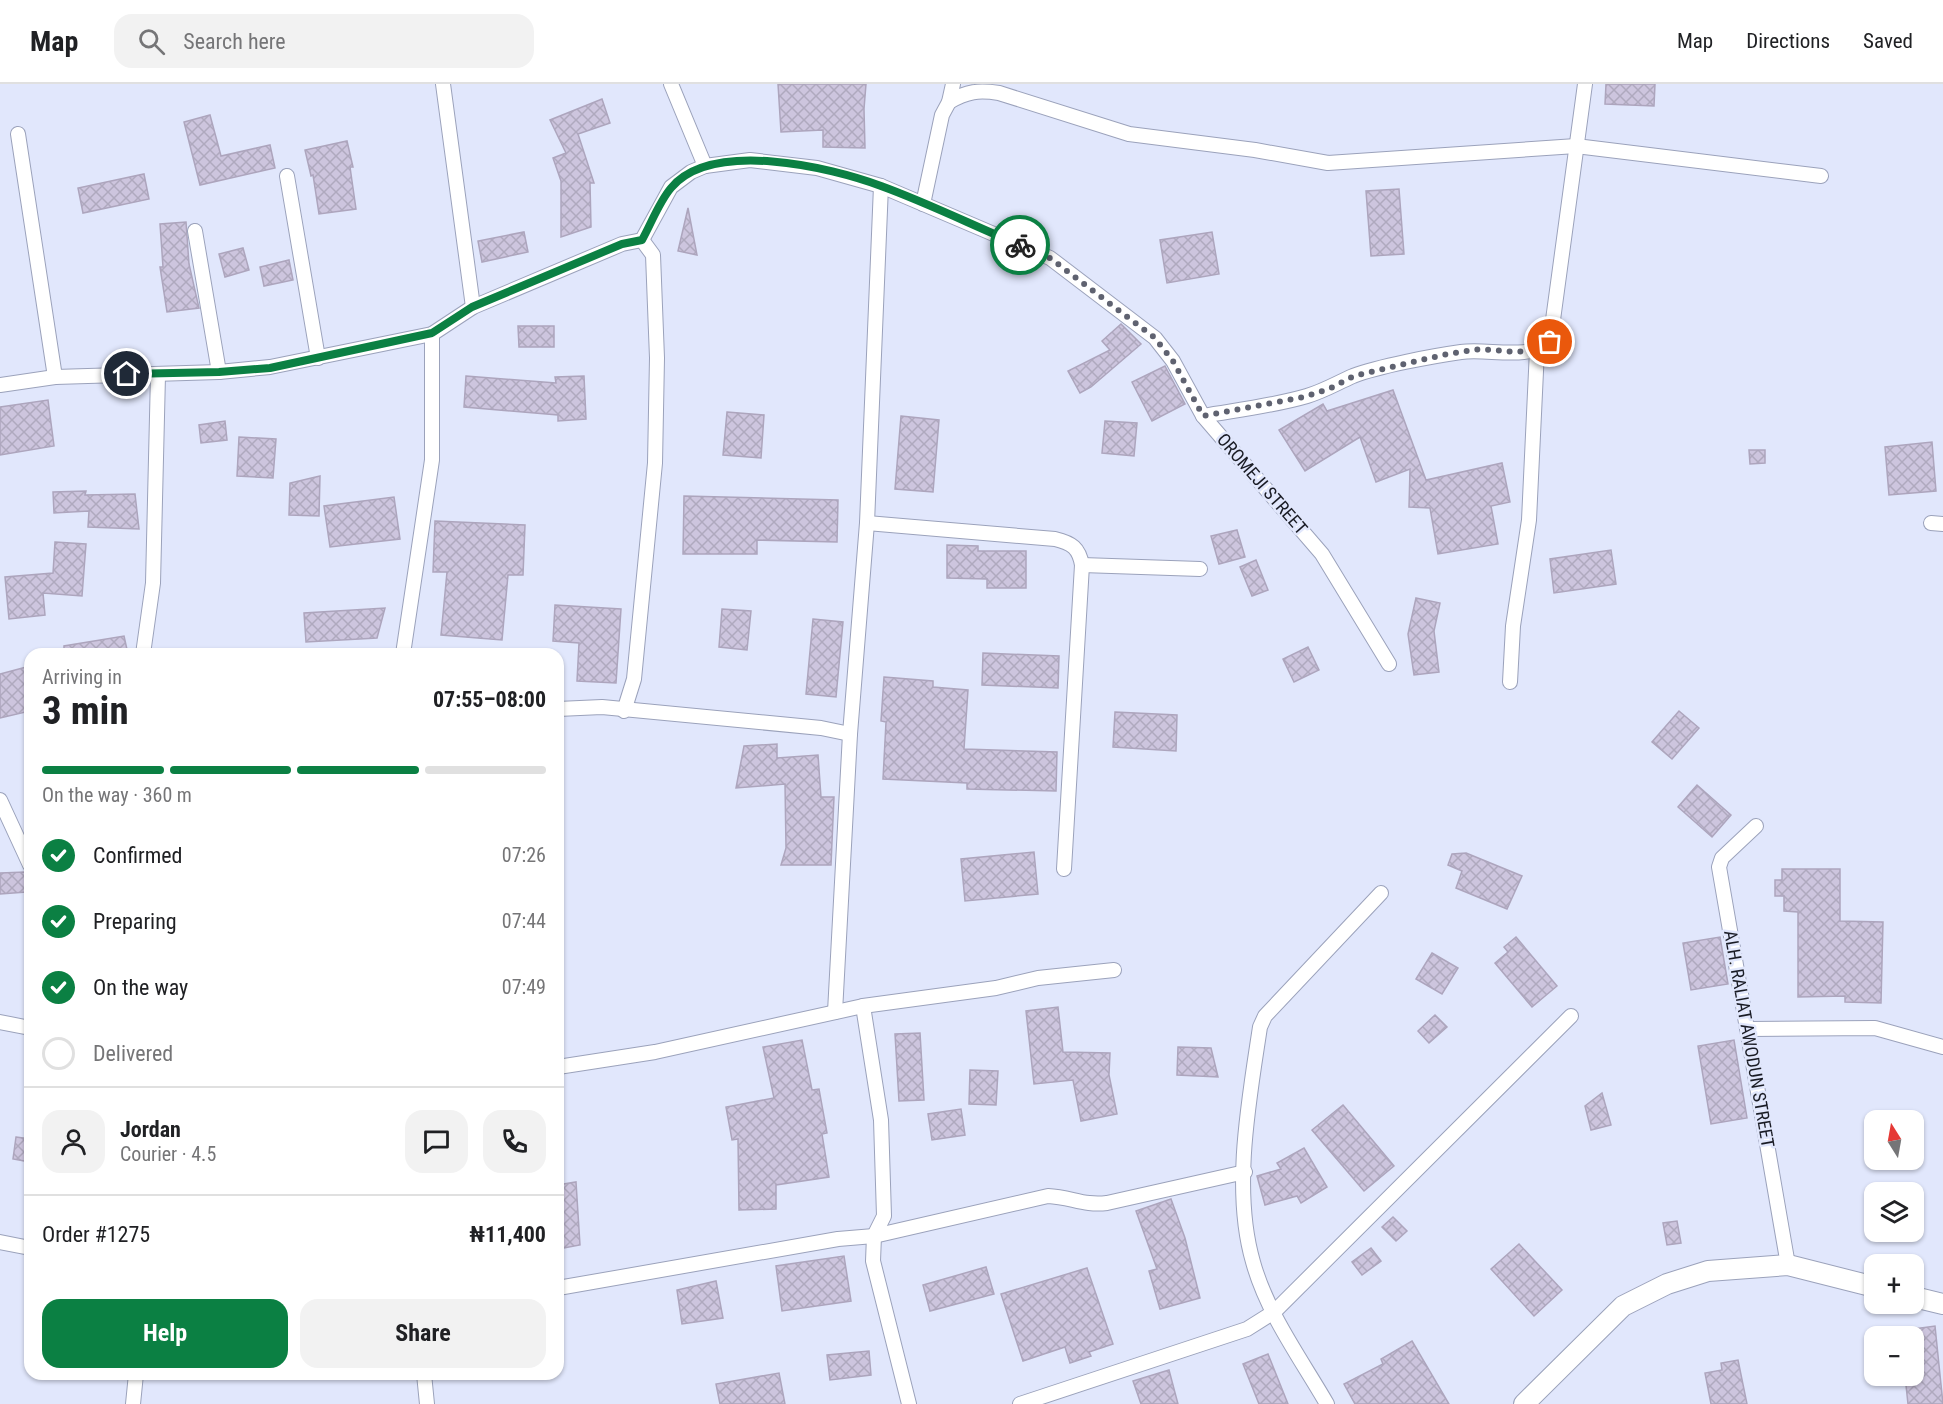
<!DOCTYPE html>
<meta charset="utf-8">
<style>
:root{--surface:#fff;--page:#f2f2f2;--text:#202124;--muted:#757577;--line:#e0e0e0;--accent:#0b8043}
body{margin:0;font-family:"Roboto Condensed",sans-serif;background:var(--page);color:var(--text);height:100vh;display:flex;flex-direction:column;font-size:22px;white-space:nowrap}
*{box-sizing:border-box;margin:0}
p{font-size:20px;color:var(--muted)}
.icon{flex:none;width:33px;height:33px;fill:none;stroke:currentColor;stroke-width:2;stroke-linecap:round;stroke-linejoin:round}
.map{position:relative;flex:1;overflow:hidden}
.drawer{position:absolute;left:24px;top:564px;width:540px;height:732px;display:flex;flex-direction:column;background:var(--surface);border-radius:18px;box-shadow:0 2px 4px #0004}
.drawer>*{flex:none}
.needle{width:39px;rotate:349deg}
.fabs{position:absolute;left:1864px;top:1026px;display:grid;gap:12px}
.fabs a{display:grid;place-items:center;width:60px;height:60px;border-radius:12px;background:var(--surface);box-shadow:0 2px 4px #0004;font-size:30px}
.pin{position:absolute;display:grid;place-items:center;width:51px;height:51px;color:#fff;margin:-26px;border:3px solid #fff;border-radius:50%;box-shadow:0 2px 6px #0007}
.courier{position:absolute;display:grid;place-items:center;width:60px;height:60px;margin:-30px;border:4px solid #0b8043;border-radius:50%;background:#fff;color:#222;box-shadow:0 2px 8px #0007}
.overview em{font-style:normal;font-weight:700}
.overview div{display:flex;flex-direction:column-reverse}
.overview{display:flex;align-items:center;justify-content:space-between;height:102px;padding:0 18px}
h1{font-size:39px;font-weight:700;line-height:45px}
.bar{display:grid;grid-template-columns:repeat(4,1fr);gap:9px 6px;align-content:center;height:72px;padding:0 18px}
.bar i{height:8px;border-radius:4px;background:var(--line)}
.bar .current{background:var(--accent)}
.bar p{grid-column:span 4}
.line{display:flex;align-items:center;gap:15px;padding:0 18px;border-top:2px solid var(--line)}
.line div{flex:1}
.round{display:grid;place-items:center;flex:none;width:63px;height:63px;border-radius:18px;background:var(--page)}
ol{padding:0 18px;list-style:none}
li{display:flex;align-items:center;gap:18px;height:66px}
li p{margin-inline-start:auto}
li .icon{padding:6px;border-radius:50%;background:var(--accent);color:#fff;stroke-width:4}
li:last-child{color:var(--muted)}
li i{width:33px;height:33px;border:3px solid var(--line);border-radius:50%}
.cta{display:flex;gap:12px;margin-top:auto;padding:12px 18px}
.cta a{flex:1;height:69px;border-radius:18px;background:var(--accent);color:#fff;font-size:24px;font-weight:700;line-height:69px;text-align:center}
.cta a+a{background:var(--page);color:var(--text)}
header{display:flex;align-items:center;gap:36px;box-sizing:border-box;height:84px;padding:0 30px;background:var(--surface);border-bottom:2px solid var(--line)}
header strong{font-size:28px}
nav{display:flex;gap:33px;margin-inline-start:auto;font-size:21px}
.search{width:420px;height:54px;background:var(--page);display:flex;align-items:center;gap:15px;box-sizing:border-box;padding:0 21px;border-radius:18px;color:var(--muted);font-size:22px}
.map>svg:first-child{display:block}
.building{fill:url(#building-cross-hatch);stroke:#ada5bd;stroke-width:1.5}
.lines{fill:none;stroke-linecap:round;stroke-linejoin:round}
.street-casing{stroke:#9ba2bb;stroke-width:16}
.secondary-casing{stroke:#9ba2bb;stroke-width:22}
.street{stroke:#fff;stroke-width:14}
.secondary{stroke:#fff;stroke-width:20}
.done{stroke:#5f6270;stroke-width:6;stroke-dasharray:0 10.8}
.route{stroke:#0b8043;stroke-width:8}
.labels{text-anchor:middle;stroke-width:5;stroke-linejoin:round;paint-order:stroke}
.street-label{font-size:18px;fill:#191b24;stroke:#e1e7fc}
</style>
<header>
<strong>Map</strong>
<div class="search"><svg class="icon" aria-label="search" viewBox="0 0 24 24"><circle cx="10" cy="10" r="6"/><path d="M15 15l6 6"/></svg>Search here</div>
<nav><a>Map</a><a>Directions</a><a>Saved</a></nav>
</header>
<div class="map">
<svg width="1943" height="1320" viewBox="0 0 1943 1320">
<defs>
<pattern id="building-cross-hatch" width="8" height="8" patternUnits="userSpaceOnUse" patternTransform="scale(1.5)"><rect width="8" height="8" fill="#cdc5de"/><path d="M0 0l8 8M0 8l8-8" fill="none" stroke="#afa9be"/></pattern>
</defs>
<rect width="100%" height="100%" fill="#e1e7fc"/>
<g class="building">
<polygon points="778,0 866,0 864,25 865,64 823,63 823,46 781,48"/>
<polygon points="1606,0 1655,0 1654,22 1605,20"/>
<polygon points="602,15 610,39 578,50 594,99 590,99 591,143 561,153 561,97 553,74 566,69 550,36"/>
<polygon points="210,31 221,72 270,61 275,84 200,101 184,38"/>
<polygon points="347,57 353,83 350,83 356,125 319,130 313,91 311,92 305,66"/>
<polygon points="144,90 149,115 83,129 78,104"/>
<polygon points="1399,105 1404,170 1371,172 1366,107"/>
<polygon points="688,124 697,171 678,167"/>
<polygon points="186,138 189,180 199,224 167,228 160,183 163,183 160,140"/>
<polygon points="524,148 528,168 482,178 478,157"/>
<polygon points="1212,148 1219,190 1167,199 1160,156"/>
<polygon points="243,164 249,186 225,193 219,170"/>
<polygon points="289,176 293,196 264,202 260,183"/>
<polygon points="1121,240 1141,260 1091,303 1080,309 1068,287 1110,266 1102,257"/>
<polygon points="518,242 554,242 554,263 519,263"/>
<polygon points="1165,282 1185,320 1152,337 1132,298"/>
<polygon points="466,292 556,299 555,293 584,292 586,335 558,337 558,331 464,323"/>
<polygon points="1393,306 1426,396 1502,379 1510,418 1491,422 1498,460 1438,470 1430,424 1409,423 1410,385 1376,398 1360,353 1305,387 1279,346 1323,320 1327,327"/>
<polygon points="48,316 54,362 0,371 0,323"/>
<polygon points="727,328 764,331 761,374 723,371"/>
<polygon points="901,332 939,336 933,408 895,405"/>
<polygon points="225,337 227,356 201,359 199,341"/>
<polygon points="1105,337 1137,339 1134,372 1102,369"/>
<polygon points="239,353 276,355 273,394 237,392"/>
<polygon points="1932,358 1936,407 1889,411 1885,363"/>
<polygon points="1749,366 1765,366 1765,379 1750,380"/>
<polygon points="320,392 319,432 289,431 290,399"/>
<polygon points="86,407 85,411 135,410 139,445 88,443 89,427 54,429 53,408"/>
<polygon points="684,412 838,416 837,458 757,456 757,470 683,470"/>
<polygon points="394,413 400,455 330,463 324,422"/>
<polygon points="435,437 525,441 523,491 508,491 502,556 441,551 447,488 433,488"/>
<polygon points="1237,446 1245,473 1219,480 1211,452"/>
<polygon points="55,458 86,460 82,512 43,509 45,531 9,535 5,493 53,489"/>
<polygon points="947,461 978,462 978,467 1026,467 1026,504 987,504 987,495 947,494"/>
<polygon points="1611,466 1616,500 1554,509 1550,475"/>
<polygon points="1256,476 1268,506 1252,512 1240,483"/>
<polygon points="1416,514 1440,519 1434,547 1439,588 1414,591 1408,550"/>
<polygon points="555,521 621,525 616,599 577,597 579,559 553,557"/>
<polygon points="385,524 377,554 306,558 304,529"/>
<polygon points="722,525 751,527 747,566 719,563"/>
<polygon points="813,535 843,538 836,613 806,610"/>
<polygon points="124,552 128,570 64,570 64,562"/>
<polygon points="1308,563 1319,586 1294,598 1283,575"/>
<polygon points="983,569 1059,572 1058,604 982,601"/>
<polygon points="30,582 30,627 0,634 0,590"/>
<polygon points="884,593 933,597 933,603 968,606 964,665 1057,668 1056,707 967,705 967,699 883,695 886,638 881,637"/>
<polygon points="1679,627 1699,644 1672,675 1652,658"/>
<polygon points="1115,628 1177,631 1176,667 1113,663"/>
<polygon points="777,660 777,674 818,671 821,713 834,713 831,781 781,781 786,764 785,700 736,704 744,662"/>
<polygon points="1697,701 1731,731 1712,753 1678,723"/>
<polygon points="1034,768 1038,810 965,817 961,775"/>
<polygon points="1466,769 1522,792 1507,825 1456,804 1462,787 1448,781 1452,770"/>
<polygon points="1782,785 1840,785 1840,837 1883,838 1881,919 1845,918 1845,912 1798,913 1798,828 1784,827 1784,812 1775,812 1775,796 1782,796"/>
<polygon points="25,788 26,808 0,810 0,789"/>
<polygon points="1516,853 1557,902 1532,923 1495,879 1508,868 1504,863"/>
<polygon points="1720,853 1728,900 1691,906 1683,859"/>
<polygon points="1432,869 1458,884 1442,910 1416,895"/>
<polygon points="1058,923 1063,968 1110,969 1109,991 1117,1030 1081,1037 1073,996 1034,1000 1026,927"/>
<polygon points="1435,931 1447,943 1429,959 1418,947"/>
<polygon points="920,949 924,1016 899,1017 895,950"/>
<polygon points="802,956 812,1006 819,1005 827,1049 822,1050 829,1093 776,1101 776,1125 739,1126 738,1055 732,1056 726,1023 774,1014 763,963"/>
<polygon points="1734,956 1747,1034 1711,1040 1698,962"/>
<polygon points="1178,963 1211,964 1218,993 1177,991"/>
<polygon points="970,986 998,987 996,1021 969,1020"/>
<polygon points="1602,1009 1611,1041 1591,1046 1585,1022"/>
<polygon points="1343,1021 1394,1082 1364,1107 1312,1046"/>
<polygon points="961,1025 965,1051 932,1056 928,1030"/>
<polygon points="16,1053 30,1055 30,1078 13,1075"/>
<polygon points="1304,1064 1327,1103 1301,1119 1297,1112 1265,1121 1257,1092 1281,1085 1277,1079"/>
<polygon points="576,1098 580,1161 558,1165 558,1101"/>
<polygon points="1171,1115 1185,1154 1200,1214 1160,1225 1149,1187 1157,1185 1136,1127"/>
<polygon points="1393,1133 1407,1147 1396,1157 1382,1143"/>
<polygon points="1677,1137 1681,1159 1667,1161 1663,1139"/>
<polygon points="1519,1160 1562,1206 1534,1232 1491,1185"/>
<polygon points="1371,1164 1381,1177 1362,1191 1352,1178"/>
<polygon points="844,1172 851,1217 782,1227 776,1182"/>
<polygon points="986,1183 994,1210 930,1227 923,1201"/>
<polygon points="1087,1184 1113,1260 1089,1268 1091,1272 1070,1279 1065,1263 1023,1277 1001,1210"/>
<polygon points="716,1197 723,1234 682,1240 677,1206"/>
<polygon points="1935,1242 1943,1320 1908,1320 1905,1292 1914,1292 1914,1245"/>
<polygon points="1412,1257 1449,1320 1355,1320 1344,1300 1383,1280 1381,1275"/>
<polygon points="869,1267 871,1291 830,1296 827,1271"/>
<polygon points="1268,1270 1288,1320 1259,1320 1243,1280"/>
<polygon points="1738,1276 1747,1320 1711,1320 1705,1289 1722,1286 1721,1279"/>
<polygon points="1169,1286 1178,1320 1141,1320 1133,1297"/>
<polygon points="779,1289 785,1320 720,1320 716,1300"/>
</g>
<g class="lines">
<defs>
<g id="street">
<polyline points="443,0 473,223"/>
<polyline points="671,0 705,82"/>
<path d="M949 18C967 7 979 6 999 9L1129 50 1255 66 1328 79 1576 62 1821 92"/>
<polyline points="18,50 55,293"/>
<polyline points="287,92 318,274"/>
<polyline points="923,120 942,31 949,18 953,0"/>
<polyline points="195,147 219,288"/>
<polyline points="0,301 55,293 219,288 270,283 432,250 473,223 622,160 642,156 671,103 691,88 705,82 750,76 817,84 881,102 1050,174 1155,254 1173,277 1203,332 1322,470 1389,580"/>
<path d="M1203 332C1237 326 1273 322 1307 312 1324 307 1337 299 1353 292 1379 282 1433 272 1461 268 1488 264 1528 277 1550 258L1585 0"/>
<path d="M867 439 1055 455C1072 459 1079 464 1082 481L1064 785"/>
<polyline points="1931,439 1943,440"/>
<polyline points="1082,481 1200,485"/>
<polyline points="143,570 153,499 158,291"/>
<polyline points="403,570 432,376 432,250"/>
<polyline points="1510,598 1513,542 1529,436 1537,266"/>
<polyline points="558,625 602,623 821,644 850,650"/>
<polyline points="624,627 634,595 655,379 657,274 653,171 642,156"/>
<polyline points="0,716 30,781"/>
<polyline points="1756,742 1722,774 1719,783 1788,1181"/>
<polyline points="863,922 881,1036 884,1132 874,1152 873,1177 909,1320"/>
<polyline points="835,928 850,650 867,439 881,102"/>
<polyline points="0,938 30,944"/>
<polyline points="1749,945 1875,944 1943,963"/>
<polyline points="558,983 655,968 863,922 996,904 1038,894 1114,886"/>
<polyline points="0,1158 30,1164"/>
<path d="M558 1204 838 1155 874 1152 1048 1112C1071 1113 1084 1122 1107 1119L1245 1088"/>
<polyline points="424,1290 427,1320"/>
<polyline points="133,1320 136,1290"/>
<polyline points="1020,1320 1247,1245 1274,1228 1571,932"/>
<path d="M1327 1320C1301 1275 1267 1229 1253 1178 1232 1106 1249 1016 1260 943L1265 932 1381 809"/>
</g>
<g id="secondary">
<polyline points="1914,1213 1943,1220"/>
<polyline points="1524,1320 1623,1222 1667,1200 1708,1187 1788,1181 1875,1203"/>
</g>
</defs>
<use href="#street" class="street-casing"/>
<use href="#secondary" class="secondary-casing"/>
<use href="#street" class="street"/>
<use href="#secondary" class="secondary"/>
</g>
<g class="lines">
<polyline class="done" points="1020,161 1050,174 1155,254 1173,277 1203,332 1304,313 1329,305 1354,292 1447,270 1480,265 1515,268 1537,266 1550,258"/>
<path class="route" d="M127 290 219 288 270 284 432 249 472 223 622 160 642 156C651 140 659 118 671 104 712 55 830 83 881 102 928 119 974 142 1020 161"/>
</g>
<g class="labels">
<g class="street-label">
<text transform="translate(1262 400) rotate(49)" y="6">OROMEJI STREET</text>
<text transform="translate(1749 955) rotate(80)" y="6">ALH. RALIAT AWODUN STREET</text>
</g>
</g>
</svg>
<div class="fabs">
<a><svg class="needle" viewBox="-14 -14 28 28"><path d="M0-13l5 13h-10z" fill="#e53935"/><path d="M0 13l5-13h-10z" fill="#757577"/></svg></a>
<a><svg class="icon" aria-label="layers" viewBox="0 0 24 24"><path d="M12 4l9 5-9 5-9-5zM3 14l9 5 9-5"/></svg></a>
<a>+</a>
<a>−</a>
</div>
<div class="pin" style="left:1550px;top:258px;background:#ea580c"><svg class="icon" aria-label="bag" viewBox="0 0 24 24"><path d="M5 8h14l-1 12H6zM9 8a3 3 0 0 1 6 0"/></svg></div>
<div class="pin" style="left:127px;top:290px;background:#1f2937"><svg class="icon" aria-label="home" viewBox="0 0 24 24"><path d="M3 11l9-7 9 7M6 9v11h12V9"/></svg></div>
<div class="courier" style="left:1020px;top:161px"><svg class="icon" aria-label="bike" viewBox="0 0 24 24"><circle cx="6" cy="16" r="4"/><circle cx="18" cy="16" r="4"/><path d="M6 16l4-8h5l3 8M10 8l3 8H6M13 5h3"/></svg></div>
<section class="drawer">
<div class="overview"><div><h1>3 min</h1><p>Arriving in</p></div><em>07:55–08:00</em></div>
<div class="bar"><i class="current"></i><i class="current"></i><i class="current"></i><i></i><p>On the way · 360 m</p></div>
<ol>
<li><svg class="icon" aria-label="check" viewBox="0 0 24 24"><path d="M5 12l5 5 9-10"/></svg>Confirmed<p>07:26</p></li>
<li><svg class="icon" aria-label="check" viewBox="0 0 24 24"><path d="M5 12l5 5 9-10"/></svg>Preparing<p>07:44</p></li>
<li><svg class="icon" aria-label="check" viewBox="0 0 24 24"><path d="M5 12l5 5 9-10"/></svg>On the way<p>07:49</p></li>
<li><i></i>Delivered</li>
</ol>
<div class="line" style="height:108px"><a class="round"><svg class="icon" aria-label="person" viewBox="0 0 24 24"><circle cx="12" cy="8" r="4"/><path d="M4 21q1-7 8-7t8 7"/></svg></a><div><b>Jordan</b><p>Courier · 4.5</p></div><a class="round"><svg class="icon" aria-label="chat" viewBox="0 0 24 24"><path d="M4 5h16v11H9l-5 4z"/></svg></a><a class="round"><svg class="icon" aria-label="phone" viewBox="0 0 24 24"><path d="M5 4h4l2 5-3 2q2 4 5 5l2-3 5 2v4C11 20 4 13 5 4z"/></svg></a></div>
<div class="line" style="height:78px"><div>Order #1275</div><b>₦11,400</b></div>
<div class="cta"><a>Help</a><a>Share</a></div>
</section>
</div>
